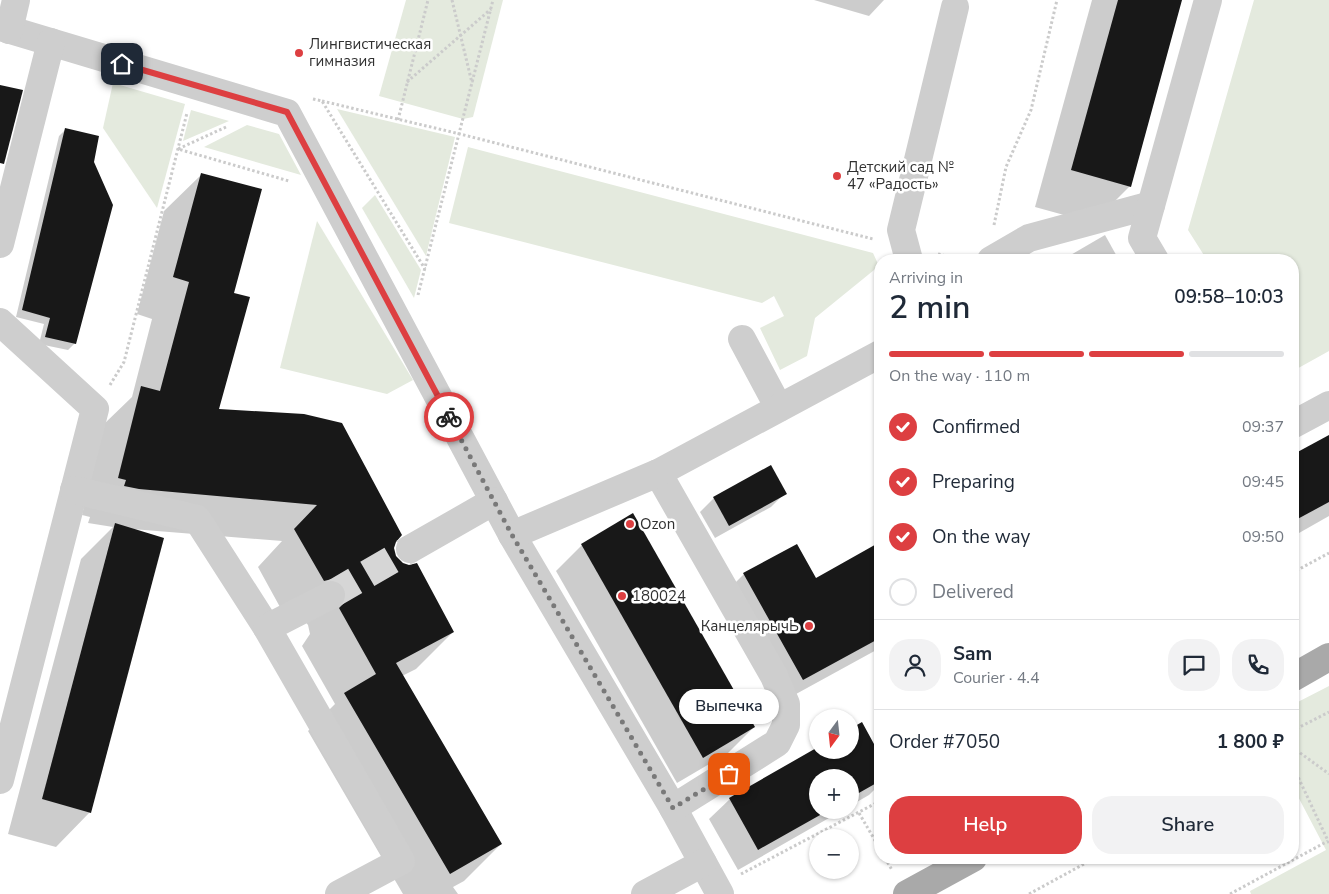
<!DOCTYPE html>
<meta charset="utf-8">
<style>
:root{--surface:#fff;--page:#f2f2f3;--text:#1f2937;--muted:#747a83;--line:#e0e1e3;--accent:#dd3f41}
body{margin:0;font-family:"Nunito Sans",sans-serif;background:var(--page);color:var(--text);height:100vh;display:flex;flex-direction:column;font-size:19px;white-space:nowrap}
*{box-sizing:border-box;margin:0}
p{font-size:16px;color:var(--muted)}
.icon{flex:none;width:28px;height:28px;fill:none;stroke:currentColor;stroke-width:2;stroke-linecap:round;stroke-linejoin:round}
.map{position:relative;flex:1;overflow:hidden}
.details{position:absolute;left:874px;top:254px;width:425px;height:610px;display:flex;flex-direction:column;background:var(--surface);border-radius:20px;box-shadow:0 1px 4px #0004}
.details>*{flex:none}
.needle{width:32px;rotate:195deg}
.tools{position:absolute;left:809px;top:709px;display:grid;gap:10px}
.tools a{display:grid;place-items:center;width:50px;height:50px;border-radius:50%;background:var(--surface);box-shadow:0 1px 4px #0004;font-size:25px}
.pin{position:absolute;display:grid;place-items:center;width:42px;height:42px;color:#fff;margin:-21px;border-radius:10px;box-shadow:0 2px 8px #0006}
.courier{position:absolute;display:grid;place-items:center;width:50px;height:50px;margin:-25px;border:4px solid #dd3f41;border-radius:50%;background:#fff;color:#222;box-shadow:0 1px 6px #0007}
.bubble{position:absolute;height:35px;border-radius:18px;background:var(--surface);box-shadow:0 1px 4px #0004;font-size:16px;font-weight:600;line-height:35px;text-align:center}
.overview em{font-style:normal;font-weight:600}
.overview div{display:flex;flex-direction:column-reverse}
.overview{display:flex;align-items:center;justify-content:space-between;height:85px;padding:0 15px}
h1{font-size:32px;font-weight:600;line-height:38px}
.bar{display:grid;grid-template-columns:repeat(4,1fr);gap:8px 5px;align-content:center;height:60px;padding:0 15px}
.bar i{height:6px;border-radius:4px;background:var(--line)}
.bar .current{background:var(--accent)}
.bar p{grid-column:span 4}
.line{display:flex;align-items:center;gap:12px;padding:0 15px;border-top:1px solid var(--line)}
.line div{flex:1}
.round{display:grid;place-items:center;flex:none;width:52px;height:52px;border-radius:20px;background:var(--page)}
ol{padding:0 15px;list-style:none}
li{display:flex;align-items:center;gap:15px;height:55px}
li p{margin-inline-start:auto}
li .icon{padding:5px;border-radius:50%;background:var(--accent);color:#fff;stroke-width:4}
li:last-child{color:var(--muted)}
li i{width:28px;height:28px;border:2px solid var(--line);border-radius:50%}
.primary-button{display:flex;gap:10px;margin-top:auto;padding:10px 15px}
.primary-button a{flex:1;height:58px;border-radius:20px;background:var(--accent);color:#fff;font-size:20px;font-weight:600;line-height:58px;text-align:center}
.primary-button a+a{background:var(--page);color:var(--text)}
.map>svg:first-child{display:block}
.green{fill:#e4eade}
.shadow{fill:#0003}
.building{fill:#181818}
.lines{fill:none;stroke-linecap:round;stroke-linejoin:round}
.minor-tunnel{stroke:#d6d6d6;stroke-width:28;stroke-dasharray:28 14;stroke-linecap:butt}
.path{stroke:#cbcbcb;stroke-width:3;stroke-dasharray:2.5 2.5;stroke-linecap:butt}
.minor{stroke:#cecece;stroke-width:28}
.major{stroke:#a9a9a9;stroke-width:28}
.done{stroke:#797979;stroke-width:5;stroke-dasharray:0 9}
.route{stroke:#dd3f41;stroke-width:6}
.poi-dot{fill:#dd3f41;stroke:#fff;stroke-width:2}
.labels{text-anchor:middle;stroke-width:5;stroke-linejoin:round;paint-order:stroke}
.poi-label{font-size:15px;fill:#313131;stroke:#fff;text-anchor:start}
</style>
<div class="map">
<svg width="1329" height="894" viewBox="0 0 1329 894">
<rect width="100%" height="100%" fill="#fff"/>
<g class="green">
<polygon points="406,0 503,0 473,117 463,119 379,96"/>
<polygon points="1254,0 1329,0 1329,351 1293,371 1292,260 1207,260 1188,230"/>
<polygon points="113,83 185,104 157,208 103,128"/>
<polygon points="337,109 455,137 426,256"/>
<polygon points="191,110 229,121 183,141"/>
<polygon points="247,125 279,134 301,175 204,147"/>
<polygon points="468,147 873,253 879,266 815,318 807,356 780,370 760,328 784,316 774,296 762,303 449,223"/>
<polygon points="375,195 421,270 414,298 362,208"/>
<polygon points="317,221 413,380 387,394 280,368"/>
<polygon points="1329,686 1329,894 1251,894 1250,891 1326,850 1293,787 1292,705"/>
</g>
<g class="shadow">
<polygon points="814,0 884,0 869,16"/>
<polygon points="1092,0 1181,0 1130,186 1093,223 1035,207"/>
<polygon points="66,129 93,162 75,343 68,350 39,344 44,324 16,317 59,136"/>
<polygon points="202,174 232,294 218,411 395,541 393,548 395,557 453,632 416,669 402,676 501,844 464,881 453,887 458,894 403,894 308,731 335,704 302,646 310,634 308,625 303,619 286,618 258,567 282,541 132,529 90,812 56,847 8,834 81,559 113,527 88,523 90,517 82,515 104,424 132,397 152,319 137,314 164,211"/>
<polygon points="1105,235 1119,260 1062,260"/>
<polygon points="1329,436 1329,516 1292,537 1292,456"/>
<polygon points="785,493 771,507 715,538 700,512 714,498"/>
<polygon points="880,544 880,648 776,705 718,600 744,574 797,545 816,579"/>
<polygon points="582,545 754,727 728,753 677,783 556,571"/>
<polygon points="850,730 880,757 880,784 869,795 850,806 850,778 818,778 818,810 843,810 738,870 709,819 730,799 818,750 850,750"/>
</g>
<g class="building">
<polygon points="1118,0 1182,0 1131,187 1071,170"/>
<polygon points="0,85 23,90 4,164 0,163"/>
<polygon points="65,128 99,136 94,162 113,205 76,344 45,337 50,318 22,310"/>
<polygon points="201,173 262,189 234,293 250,297 219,409 304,414 342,423 402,535 396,542 394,548 396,556 403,563 409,565 417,563 454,632 396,663 502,844 450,874 344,693 376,674 339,608 344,603 347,596 345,587 340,582 332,579 324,581 294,529 317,505 139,489 124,486 126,480 118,478 141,386 160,391 189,282 173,277"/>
<polygon points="1329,435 1329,502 1292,522 1292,455"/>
<polygon points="771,465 787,494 729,526 713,497"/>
<polygon points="633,513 755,727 703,758 581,544"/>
<polygon points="115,523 164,538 91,813 42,799"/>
<polygon points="880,542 880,638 803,680 743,573 797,544 816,578"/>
<polygon points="862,722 880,755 880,781 850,798 850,778 818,778 818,810 829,810 758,850 729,798 818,747 818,750 850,750 850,729"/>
</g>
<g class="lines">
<polyline class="minor-tunnel" points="331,595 410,549"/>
<g class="path">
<polyline points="452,0 472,83"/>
<polyline points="407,82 491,9"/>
<polyline points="313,99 322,101 425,269"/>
<polyline points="322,101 460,134 873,239"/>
<polyline points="398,120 428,0"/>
<polyline points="226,127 178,149 289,181"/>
<polyline points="994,225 1006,167 1031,110 1057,0"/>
<polyline points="938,254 963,260"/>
<polyline points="418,295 493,0"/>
<polyline points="110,385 124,362 187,113"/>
<polyline points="1292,573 1329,553"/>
<polyline points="1292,731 1329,712"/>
<polyline points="1292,747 1329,774"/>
<polyline points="1292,764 1329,843"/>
<polyline points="859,813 880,849"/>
<polyline points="885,858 892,870"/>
<polyline points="741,874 880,801"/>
<polyline points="1029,894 1095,858"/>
<polyline points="1230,894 1328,841"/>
</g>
<g class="minor">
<polyline points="0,27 287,113 512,535 673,808 720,894"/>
<polyline points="9,30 16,0"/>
<polyline points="0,244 51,42"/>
<polyline points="909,260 901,230 955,7"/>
<polyline points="991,260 1029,238 1151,205"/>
<polyline points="1155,260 1142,238 1208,0"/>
<polyline points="0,322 95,409 0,780"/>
<polyline points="742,339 779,408"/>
<polyline points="1292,425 1329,405"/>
<polyline points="658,473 774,676 786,704 786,725 777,743 673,808"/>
<polyline points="74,490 197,519 267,628"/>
<polyline points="512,535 658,473 880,354"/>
<polyline points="410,549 494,501"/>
<polyline points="331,595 267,628 401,861 339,894"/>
<polyline points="645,894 703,863"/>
</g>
<g class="major">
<polyline points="1292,678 1329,657"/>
<polyline points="907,894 973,858"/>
</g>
</g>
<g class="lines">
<polyline class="done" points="449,417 512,535 673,808 729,774"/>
<polyline class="route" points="122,64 287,112 449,417"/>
</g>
<g class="poi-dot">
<circle cx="299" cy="53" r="5"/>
<circle cx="837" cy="176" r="5"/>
<circle cx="630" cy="524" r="5"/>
<circle cx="622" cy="596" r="5"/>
<circle cx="809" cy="626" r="5"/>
</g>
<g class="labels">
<g class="poi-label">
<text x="309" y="49">Лингвистическая<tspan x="309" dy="17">гимназия</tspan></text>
<text x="847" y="172">Детский сад №<tspan x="847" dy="17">47 «Радость»</tspan></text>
<text x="640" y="529">Ozon</text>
<text x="632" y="601">180024</text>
<text x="799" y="631" text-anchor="end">КанцелярычЬ</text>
</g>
</g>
</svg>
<div class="tools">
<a><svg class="needle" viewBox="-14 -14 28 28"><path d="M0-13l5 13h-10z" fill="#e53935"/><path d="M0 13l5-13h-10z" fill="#747a83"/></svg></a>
<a>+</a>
<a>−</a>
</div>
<div class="pin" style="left:729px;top:774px;background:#ea580c"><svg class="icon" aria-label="bag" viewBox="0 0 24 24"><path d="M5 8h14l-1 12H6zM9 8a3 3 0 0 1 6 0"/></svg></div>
<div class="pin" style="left:122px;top:64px;background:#1f2937"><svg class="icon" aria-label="home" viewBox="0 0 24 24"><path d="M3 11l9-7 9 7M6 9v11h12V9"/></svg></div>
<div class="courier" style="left:449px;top:417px"><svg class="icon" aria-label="bike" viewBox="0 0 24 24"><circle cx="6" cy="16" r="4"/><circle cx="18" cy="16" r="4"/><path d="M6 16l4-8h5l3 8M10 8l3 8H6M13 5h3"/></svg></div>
<div class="bubble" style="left:679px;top:689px;width:100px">Выпечка</div>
<section class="details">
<div class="overview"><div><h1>2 min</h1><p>Arriving in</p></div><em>09:58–10:03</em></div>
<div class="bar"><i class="current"></i><i class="current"></i><i class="current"></i><i></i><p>On the way · 110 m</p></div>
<ol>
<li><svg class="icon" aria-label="check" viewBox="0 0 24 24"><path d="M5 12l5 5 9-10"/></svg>Confirmed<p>09:37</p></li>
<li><svg class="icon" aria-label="check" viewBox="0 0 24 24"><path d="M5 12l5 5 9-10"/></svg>Preparing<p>09:45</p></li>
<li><svg class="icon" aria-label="check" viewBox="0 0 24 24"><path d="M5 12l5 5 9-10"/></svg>On the way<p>09:50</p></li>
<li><i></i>Delivered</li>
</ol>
<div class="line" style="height:90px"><a class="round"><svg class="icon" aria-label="person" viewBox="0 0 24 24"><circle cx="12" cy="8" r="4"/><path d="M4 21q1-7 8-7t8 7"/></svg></a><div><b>Sam</b><p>Courier · 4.4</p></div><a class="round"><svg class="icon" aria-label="chat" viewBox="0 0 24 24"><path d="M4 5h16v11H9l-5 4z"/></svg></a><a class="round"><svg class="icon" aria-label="phone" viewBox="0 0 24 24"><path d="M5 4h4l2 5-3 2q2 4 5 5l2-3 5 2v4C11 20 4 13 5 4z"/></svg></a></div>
<div class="line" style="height:65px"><div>Order #7050</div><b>1 800 ₽</b></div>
<div class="primary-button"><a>Help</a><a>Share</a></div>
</section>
</div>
